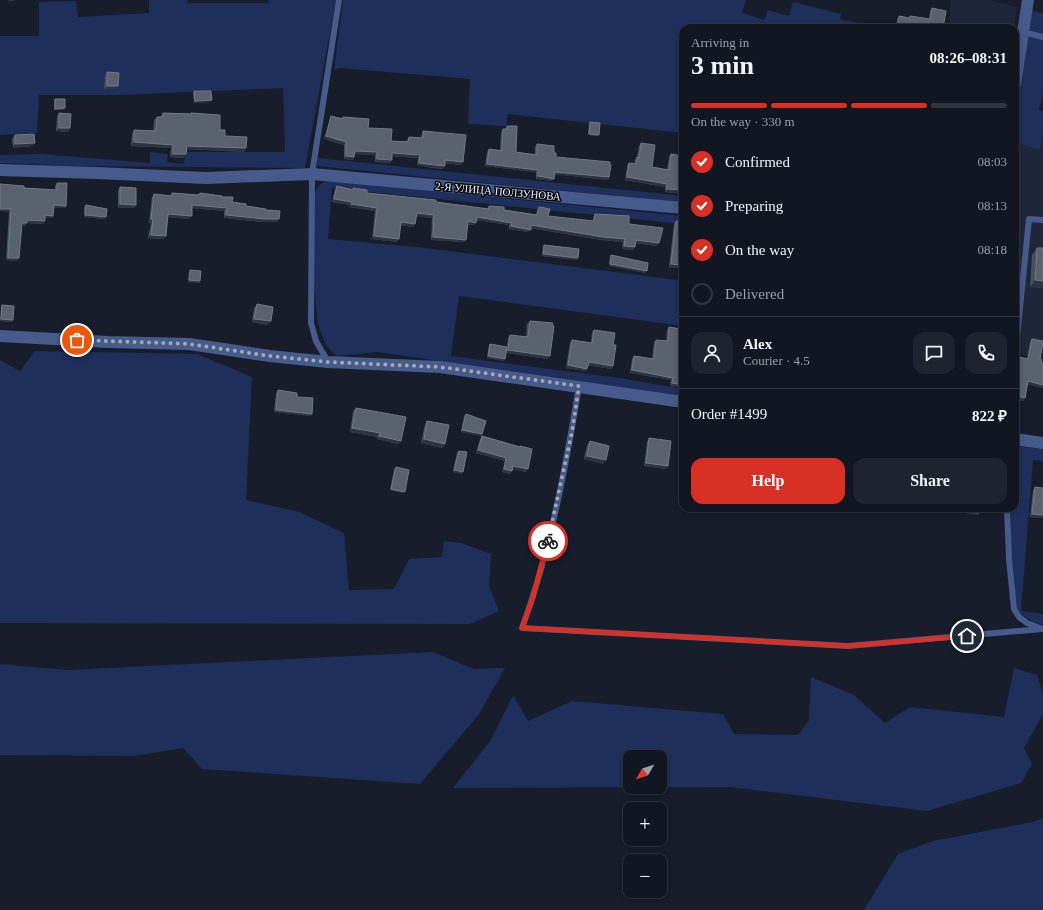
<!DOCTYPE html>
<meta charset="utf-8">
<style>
:root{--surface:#111620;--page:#1e232d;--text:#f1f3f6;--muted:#9c9fa5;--line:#30353e;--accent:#d93025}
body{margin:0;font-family:"Times New Roman",serif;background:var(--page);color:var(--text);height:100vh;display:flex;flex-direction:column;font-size:15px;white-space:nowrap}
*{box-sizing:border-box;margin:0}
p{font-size:13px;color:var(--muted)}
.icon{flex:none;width:22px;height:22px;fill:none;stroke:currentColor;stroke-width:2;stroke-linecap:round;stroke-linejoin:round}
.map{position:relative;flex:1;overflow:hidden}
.panel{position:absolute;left:679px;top:24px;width:340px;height:488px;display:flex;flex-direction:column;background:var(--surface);border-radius:12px;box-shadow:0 2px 6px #0003,0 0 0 1px var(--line)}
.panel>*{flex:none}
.needle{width:26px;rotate:231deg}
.fabs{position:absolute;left:623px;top:750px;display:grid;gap:8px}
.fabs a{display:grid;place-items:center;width:44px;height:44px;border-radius:8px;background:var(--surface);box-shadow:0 2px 6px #0003,0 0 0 1px var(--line);font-size:20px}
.pin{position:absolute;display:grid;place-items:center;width:34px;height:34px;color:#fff;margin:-17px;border:2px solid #fff;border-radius:50%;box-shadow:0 1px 4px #0007}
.courier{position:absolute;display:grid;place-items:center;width:40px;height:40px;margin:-20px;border:3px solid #d93025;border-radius:50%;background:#fff;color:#222;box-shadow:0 1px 5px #0007}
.headline em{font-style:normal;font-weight:600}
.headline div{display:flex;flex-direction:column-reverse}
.headline{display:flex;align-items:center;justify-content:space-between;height:68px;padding:0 12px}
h1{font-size:26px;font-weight:600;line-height:30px}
.bar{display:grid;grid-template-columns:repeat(4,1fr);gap:6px 4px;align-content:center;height:48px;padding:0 12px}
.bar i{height:5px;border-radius:3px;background:var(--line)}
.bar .on{background:var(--accent)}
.bar p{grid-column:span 4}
.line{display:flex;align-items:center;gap:10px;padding:0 12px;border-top:1px solid var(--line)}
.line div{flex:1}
.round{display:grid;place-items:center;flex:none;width:42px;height:42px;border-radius:12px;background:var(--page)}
ol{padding:0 12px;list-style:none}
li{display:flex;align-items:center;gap:12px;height:44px}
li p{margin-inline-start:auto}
li .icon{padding:4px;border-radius:50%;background:var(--accent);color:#fff;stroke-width:4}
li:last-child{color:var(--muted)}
li i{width:22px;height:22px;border:2px solid var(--line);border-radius:50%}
.primary-button{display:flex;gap:8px;margin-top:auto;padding:8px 12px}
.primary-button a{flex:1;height:46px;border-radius:12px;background:var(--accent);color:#fff;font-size:16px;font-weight:600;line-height:46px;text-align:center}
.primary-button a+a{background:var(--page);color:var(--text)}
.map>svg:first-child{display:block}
.built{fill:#1e273a}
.green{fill:#1e2f5c;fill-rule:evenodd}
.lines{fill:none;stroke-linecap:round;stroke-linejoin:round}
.lane{stroke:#465a8b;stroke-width:6}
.street{stroke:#465a8b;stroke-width:12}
.wall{fill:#494f5e}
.shaded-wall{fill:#2d3442}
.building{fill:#5a616f;stroke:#727885}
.done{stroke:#a3a8b4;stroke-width:4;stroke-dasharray:0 7.2}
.route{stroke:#d93025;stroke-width:5}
.labels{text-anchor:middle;stroke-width:3;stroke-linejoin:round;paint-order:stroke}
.street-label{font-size:11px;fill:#eff3fd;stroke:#06080e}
</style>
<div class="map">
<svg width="1043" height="910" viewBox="0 0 1043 910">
<rect width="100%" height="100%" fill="#171d2b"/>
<g class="built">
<polygon points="951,0 990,0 1017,7 1014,28 948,28"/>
<polygon points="1043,134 1043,359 1015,353 1015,143 1040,150"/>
</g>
<g class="green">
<polygon points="149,0 187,0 188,3 268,3 269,0 336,0 305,168 75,166 0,163 0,155 41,154 150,163 150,152 168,154 167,162 184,164 185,152 285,152 283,88 117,95 39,95 37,133 0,135 0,36 39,36 39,2 76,1 78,17 149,13"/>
<polygon points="343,0 746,0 742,13 764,20 768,10 789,16 793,2 841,14 840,19 882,28 683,28 683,133 507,114 507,126 468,124 470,79 339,68 334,70"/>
<polygon points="1032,11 1043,13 1043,92 1039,110 1043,111 1043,134 1040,150 1015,143 1015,111"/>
<polygon points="318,158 683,196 683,203 317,166"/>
<path d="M330 181 683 216V224L332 188 328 239 417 247 678 280 680 266H683V326L459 296 451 356 626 379 683 389V396L377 352 337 356 331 351 325 343 318 324 314 283V196C317 187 320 182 330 181Z"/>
<polygon points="35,351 197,354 252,377 246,500 299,512 344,533 349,590 394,589 409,559 442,557 444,541 461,543 491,554 489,586 499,611 470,624 0,623 0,360 20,371"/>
<polygon points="1015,446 1043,449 1043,461 1033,460 1021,611 1043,614 1043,625 1031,621 1017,611 1011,557 1011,508 1015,508"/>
<polygon points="433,652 474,669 505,668 479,714 420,784 202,769 183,748 133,756 0,755 0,664 68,670"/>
<path d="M1014 668 1037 675 1043 694V714L1024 748 1032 764 1021 783 927 811 730 787 453 788 491 740 513 695 528 721 572 701 723 714 734 734 798 735 809 720 811 677 854 695 885 723 910 707 1004 717ZM630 757H660V787H630Z"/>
<polygon points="1043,818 1043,910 864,910 898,854 933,841 1033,822"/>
</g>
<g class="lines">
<g class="lane">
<polyline points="1023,32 1043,37"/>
<polyline points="1017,337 1029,219 1043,220"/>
<polyline points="328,362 316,341 311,323 312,174 339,0"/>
<path d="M579 386C566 466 550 552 522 628L848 646 1042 629"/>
<polyline points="1007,508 1009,559 1014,609 1019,617 1027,623 1040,628"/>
</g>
<g class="street">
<polyline points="1015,84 1028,0"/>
<polyline points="0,170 96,173 206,178 312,174 683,208"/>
<polyline points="0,336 108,342 189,344 270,356 328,362 440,367 683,402"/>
<polyline points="1015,439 1043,443"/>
</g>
</g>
<g class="wall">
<polygon points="932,8 943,28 896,28 897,19 899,16 909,18 910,16 929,19 930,11"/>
<polygon points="107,72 116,89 104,89 105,76"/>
<polygon points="194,91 210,102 194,103 193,93"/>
<polygon points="55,99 64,110 54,110 54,101"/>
<polygon points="59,113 70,128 68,132 56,131 57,117"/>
<polygon points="163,113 190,114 191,113 220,130 225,136 246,148 244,152 186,149 186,154 183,158 170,157 171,148 131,146 132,134 134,130 153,131 154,120 157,117 160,117"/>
<polygon points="331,116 342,118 343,117 368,128 391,141 407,141 407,140 409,137 421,138 422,133 423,131 461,165 445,163 443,169 433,168 417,165 418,158 392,156 392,160 390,163 375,162 375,155 355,154 353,160 344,159 344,145 324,139 330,119"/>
<polygon points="590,122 597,136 588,135 589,124"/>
<polygon points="507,126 516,152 535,155 535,147 537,144 554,153 556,157 609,177 608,180 554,174 552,181 536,179 536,172 485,166 487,152 489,149 500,150 501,132 503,129 505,129"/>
<polygon points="15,135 32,146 13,148 12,139"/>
<polygon points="641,143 652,167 667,170 669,157 671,154 683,156 683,194 665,192 665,187 625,180 627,166 629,163 634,164 635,160 637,157 639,146"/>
<polygon points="57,183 66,206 65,208 53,208 53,216 51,218 45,217 45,221 43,224 27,223 25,226 22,225 17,261 6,260 9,212 24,188 55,190 55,186"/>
<polygon points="337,186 352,190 353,188 367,193 487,209 489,206 504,210 536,215 537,210 539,207 548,216 593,221 593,217 595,214 629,224 657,246 635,243 635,247 633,250 622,249 623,242 601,240 531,228 528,232 509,229 509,225 476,220 474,225 467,225 464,242 431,240 432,218 416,216 415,224 413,227 400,225 397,242 372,239 375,211 349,207 350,205 332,202 335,189"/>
<polygon points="120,187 136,205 134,208 118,208 118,191"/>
<polygon points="172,193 198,195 200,193 222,197 232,202 246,206 266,210 277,222 262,222 224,218 224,211 192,208 189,219 168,217 166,236 163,239 148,238 151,223 149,223 152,197 154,194 170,196"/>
<polygon points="86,205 104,219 84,217 84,207"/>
<polygon points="676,221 683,222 683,249 682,249 680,265 678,268 669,267 674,224"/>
<polygon points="544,245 577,260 542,256 543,247"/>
<polygon points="1037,248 1043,248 1043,288 1030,287 1032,255"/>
<polygon points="611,255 646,273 609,266 610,257"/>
<polygon points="190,270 200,281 199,283 188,282 189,272"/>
<polygon points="257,304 268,325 252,322 254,308"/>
<polygon points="2,305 13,320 12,322 0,321 1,307"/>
<polygon points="530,321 548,359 506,353 504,361 487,358 489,345 490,344 507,347 508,338 510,335 526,337 527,324"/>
<polygon points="669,327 679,347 683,388 670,386 671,380 630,373 632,359 634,356 652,359 654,342 656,340 666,341 667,330"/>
<polygon points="594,330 613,345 613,366 611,369 588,365 586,371 566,368 570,343 572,340 591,343 592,332"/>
<polygon points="1032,339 1041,362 1043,388 1027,384 1025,398 1023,401 1015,399 1015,356 1027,359 1030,342"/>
<polygon points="278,390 297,397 312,414 310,416 274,412 276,393"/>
<polygon points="356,408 401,441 398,444 377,439 377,437 350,432 353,411"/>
<polygon points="466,414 482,434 481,436 461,432 464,416"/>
<polygon points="427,421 445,444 442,448 421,443 425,424"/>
<polygon points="482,436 520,447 520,446 526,472 513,469 510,474 502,472 505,461 476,453 480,439"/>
<polygon points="649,438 666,469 644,466 647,442"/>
<polygon points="590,441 603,464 584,459 587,445"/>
<polygon points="459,451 463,472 462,474 453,472 457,452"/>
<polygon points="396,467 403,493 390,490 394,469"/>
<polygon points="1035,487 1043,518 1030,517 1033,490"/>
</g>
<g class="shaded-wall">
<polygon points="9,0 18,0 7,2"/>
<polygon points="107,86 118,86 116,89 104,89"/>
<polygon points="212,100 210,102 194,103 195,101"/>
<polygon points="65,108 64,110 54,110 55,109"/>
<polygon points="59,128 70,128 68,132 56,131"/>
<polygon points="589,134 599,135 597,136 588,135"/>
<polygon points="326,136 346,142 344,145 324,139"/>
<polygon points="134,142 173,145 171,148 131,146"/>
<polygon points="35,143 32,146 13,148 15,144"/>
<polygon points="187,146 246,148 244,152 184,149"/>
<polygon points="355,151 377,152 375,155 353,154"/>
<polygon points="392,153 420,155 418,158 390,156"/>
<polygon points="173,154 186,154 183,158 170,157"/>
<polygon points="346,156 354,157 353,160 344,159"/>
<polygon points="377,159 392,160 390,163 375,162"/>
<polygon points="445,160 463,162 461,165 443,163"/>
<polygon points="419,163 445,166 443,169 433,168 417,165"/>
<polygon points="487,164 538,170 536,172 485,166"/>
<polygon points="555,172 609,177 608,180 553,174"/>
<polygon points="538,176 554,179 552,181 536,179"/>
<polygon points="627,177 667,184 665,187 625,180"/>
<polygon points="667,189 683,190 683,194 665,192"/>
<polygon points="334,199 352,202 350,205 332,202"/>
<polygon points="120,204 136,205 134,208 118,208"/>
<polygon points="351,204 377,208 375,211 349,207"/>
<polygon points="54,205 66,206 65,208 52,208"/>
<polygon points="192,205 227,208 224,211 190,208"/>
<polygon points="0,209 11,209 9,212 0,211"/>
<polygon points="417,213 434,215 432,218 415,216"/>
<polygon points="168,214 192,216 189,219 166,217"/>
<polygon points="45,215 53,216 51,218 43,217"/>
<polygon points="85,215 106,217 104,219 84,217"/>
<polygon points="226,215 279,219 277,222 262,222 224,218"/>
<polygon points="477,217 512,223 509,225 475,220"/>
<polygon points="151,219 153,220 151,223 149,223"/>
<polygon points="27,220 45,221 43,224 26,223"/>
<polygon points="468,221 476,223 474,225 465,224"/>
<polygon points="401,222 415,224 413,227 398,225"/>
<polygon points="22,223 27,223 25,226 20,225"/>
<polygon points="531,225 625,239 623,242 601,240 529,228"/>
<polygon points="511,226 531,230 528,232 509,229"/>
<polygon points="151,235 166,236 163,239 148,238"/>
<polygon points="374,236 399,239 397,242 372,239"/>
<polygon points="433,237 466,240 464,242 431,240"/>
<polygon points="636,240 659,243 657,246 634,243"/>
<polygon points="624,246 635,247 633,250 622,249"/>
<polygon points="543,254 578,258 577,260 542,256"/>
<polygon points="8,258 19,258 17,261 6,260"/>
<polygon points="610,264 647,271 646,273 609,266"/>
<polygon points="671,264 680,265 678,268 669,267"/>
<polygon points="189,280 200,281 199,283 188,282"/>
<polygon points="1035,280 1043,281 1043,288 1030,287"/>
<polygon points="1,319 13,320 12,322 0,321"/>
<polygon points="254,319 271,321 268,325 252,322"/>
<polygon points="508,350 550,356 548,359 506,353"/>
<polygon points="488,356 505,359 504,361 487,358"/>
<polygon points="589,362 613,366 611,369 587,365"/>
<polygon points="568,365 587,369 586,371 566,368"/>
<polygon points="632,370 673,378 671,380 630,373"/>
<polygon points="1028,381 1043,385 1043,388 1026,384"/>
<polygon points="672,383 683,385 683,388 670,386"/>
<polygon points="1015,396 1025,398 1023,401 1015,399"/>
<polygon points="276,410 312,414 310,416 274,412"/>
<polygon points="352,428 380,433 377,437 350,432"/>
<polygon points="462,430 482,434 481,436 461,432"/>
<polygon points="379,436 401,441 398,444 377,439"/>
<polygon points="424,439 445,444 442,448 421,443"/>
<polygon points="478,450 506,458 505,461 476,453"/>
<polygon points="587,456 606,460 603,464 584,459"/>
<polygon points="646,463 668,466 666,469 644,466"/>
<polygon points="513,466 528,469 526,472 512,469"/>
<polygon points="504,469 512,471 510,474 502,472"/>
<polygon points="454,470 463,472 462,474 453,472"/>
<polygon points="391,489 405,492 403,493 390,490"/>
<polygon points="730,508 740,509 737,513 728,512"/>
<polygon points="921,508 938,510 936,513 919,511"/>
<polygon points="968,512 979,513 978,515 967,514"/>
<polygon points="1032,514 1043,515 1043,518 1030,517"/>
</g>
<g class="building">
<polygon points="932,8 946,11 943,28 904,28 898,27 899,16 910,18 910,16 930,19"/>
<polygon points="107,72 119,73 118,86 107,86"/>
<polygon points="194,91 211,91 212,100 195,101"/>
<polygon points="55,99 65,99 65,108 55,109"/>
<polygon points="59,113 71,114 70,128 59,128"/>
<polygon points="163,113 191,114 191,113 220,115 220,130 225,130 225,136 247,137 246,148 187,146 186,154 173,154 173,145 134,142 134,130 156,131 157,117 163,117"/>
<polygon points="331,116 342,119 343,117 369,119 368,128 392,129 391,141 408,142 409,137 423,138 423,131 466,135 463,162 445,160 445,166 435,165 419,163 420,155 392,153 392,160 377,159 377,152 355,151 354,157 346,156 346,142 326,136"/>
<polygon points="590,122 600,123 599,135 589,134"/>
<polygon points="507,126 517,126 516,152 537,155 537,144 554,146 554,153 556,153 556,157 610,162 610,165 611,165 609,177 555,172 554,179 538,176 538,170 487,164 489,149 502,151 503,129 507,129"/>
<polygon points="34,134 35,143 15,144 15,135"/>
<polygon points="641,143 655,145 652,167 669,170 671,154 683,156 683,190 667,189 667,184 627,177 629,163 636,164 637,157 639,158"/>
<polygon points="57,183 67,183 66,206 54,205 53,216 45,215 45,221 27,220 27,223 22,223 19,258 8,258 11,209 0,209 0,184 24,186 24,188 57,190"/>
<polygon points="337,186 353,190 353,188 367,190 367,193 436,200 436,202 489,209 489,206 504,207 504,210 537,215 539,207 550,209 548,216 594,221 595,214 629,216 629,224 663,228 659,243 636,240 635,247 624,246 625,239 603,237 531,225 531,230 511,226 512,223 477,217 476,223 468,221 466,240 433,237 434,215 417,213 415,224 401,222 399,239 374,236 377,208 351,204 352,202 334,199"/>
<polygon points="120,187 136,188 136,205 120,204"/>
<polygon points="172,193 199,195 200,193 222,196 222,197 233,197 232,202 246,204 246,206 266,209 266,210 280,211 279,219 265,219 226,215 227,208 192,205 192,216 168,214 166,236 151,235 153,220 151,219 154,194 172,196"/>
<polygon points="86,205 107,209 106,217 85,215"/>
<polygon points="676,221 683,222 683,246 680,265 671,264"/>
<polygon points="544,245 579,249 578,258 543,254"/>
<polygon points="1037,248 1043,248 1043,281 1035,280"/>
<polygon points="611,255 648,263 647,271 610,264"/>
<polygon points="190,270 201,271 200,281 189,280"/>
<polygon points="257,304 273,307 271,321 254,319"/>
<polygon points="2,305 14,306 13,320 1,319"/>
<polygon points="530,321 553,323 552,325 554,326 550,356 508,350 510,335 528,337"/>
<polygon points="669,327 681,329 679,347 683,348 683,385 672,383 673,378 632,370 634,356 654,359 656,340 668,341"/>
<polygon points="594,330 615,333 613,345 616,345 613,366 589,362 587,369 568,365 572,340 592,343"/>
<polygon points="1032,339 1043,341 1040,359 1042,360 1041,362 1043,363 1043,385 1028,381 1025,398 1015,396 1015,356 1028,359"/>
<polygon points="490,344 507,347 505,359 488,356"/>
<polygon points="278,390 297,393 297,397 313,398 312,414 276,410"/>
<polygon points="356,408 406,417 401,441 379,436 380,433 352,428"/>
<polygon points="466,414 486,421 482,434 462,430"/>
<polygon points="427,421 449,425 445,444 424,439"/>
<polygon points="482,436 520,447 520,446 532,449 528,469 513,466 512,471 504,469 506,458 478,450"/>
<polygon points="649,438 671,441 668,466 646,463"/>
<polygon points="590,441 609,446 606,460 587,456"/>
<polygon points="459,451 467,452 463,472 454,470"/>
<polygon points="396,467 409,470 405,492 391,489"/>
<polygon points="1035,487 1043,488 1043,515 1032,514"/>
<polygon points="730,508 740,508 740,509"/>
<polygon points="923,508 939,508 938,510"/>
<polygon points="969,508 980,508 979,513 968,512"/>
</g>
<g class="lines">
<polyline class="done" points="77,340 189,344 270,356 328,362 440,367 579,386 572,432 548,541"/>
<polyline class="route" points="548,541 533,597 522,628 848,646 967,636"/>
</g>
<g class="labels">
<g class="street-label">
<text transform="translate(498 191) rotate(5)" y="4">2-Я УЛИЦА ПОЛЗУНОВА</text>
</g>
</g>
</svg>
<div class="fabs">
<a><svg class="needle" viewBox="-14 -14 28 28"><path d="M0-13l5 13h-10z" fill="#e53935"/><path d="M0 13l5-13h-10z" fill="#9c9fa5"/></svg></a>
<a>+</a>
<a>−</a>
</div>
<div class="pin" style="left:77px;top:340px;background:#ea580c"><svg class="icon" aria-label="bag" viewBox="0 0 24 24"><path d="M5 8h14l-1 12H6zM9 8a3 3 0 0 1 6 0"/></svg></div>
<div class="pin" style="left:967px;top:636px;background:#1f2937"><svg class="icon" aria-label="home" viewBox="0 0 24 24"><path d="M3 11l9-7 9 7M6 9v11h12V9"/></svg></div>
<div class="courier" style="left:548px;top:541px"><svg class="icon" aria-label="bike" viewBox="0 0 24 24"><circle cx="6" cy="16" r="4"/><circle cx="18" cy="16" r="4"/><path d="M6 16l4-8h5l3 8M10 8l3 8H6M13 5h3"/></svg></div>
<section class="panel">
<div class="headline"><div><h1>3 min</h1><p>Arriving in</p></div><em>08:26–08:31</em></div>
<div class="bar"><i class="on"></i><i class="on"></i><i class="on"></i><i></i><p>On the way · 330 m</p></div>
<ol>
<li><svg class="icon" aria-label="check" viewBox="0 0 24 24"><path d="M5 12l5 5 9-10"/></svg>Confirmed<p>08:03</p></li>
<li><svg class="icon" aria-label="check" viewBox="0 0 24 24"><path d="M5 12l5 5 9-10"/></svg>Preparing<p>08:13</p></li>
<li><svg class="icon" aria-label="check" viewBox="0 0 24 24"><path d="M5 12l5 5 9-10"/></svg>On the way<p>08:18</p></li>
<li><i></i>Delivered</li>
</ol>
<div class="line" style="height:72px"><a class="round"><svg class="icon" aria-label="person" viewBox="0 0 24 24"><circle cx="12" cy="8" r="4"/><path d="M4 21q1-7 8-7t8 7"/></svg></a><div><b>Alex</b><p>Courier · 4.5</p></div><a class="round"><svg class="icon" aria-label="chat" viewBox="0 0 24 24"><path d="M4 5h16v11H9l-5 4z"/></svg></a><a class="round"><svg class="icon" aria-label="phone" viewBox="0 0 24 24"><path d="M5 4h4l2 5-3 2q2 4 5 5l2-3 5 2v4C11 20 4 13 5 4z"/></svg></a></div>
<div class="line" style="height:52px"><div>Order #1499</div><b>822 ₽</b></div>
<div class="primary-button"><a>Help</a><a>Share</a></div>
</section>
</div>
